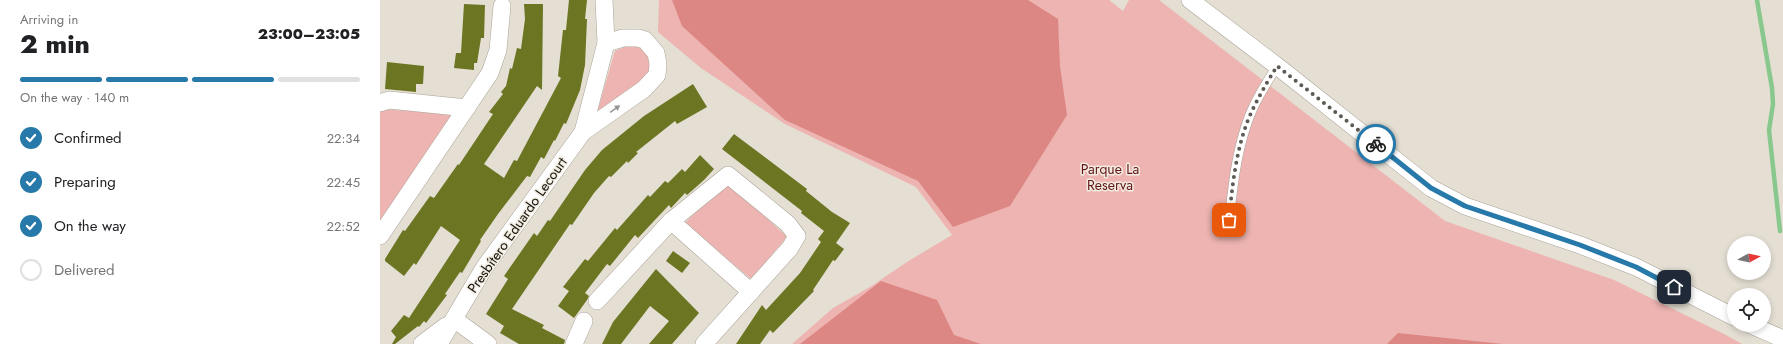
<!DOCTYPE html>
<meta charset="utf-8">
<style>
:root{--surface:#fff;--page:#f6f6f6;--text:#202124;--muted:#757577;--line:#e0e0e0;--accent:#2679a9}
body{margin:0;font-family:Jost,sans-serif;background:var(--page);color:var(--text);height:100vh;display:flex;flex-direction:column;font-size:15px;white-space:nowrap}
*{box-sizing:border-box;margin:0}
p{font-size:13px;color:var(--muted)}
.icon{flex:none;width:22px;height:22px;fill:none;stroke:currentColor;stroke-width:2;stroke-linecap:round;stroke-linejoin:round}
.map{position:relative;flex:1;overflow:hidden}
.panel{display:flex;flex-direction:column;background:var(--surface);width:380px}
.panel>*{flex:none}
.needle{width:26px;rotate:82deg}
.controls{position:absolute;left:1347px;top:236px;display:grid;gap:8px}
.controls a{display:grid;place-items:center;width:44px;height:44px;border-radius:50%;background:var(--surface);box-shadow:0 2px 6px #0003;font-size:20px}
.pin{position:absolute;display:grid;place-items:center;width:34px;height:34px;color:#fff;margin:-17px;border-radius:8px;box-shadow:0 2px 6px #0006}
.courier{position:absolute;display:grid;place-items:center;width:40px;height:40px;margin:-20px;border:3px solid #2679a9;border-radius:50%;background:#fff;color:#222;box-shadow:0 1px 5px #0007}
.overview em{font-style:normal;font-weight:800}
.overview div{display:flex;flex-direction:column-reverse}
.overview{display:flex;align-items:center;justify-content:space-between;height:68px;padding:0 20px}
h1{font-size:26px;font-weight:800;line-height:30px}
.bar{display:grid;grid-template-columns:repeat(4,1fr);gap:6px 4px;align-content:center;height:48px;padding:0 20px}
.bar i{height:5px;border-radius:3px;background:var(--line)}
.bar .selected{background:var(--accent)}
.bar p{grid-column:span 4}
ol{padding:0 20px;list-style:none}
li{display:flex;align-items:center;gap:12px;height:44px}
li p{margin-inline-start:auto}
li .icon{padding:4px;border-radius:50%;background:var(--accent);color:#fff;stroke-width:4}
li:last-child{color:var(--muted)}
li i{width:22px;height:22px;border:2px solid var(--line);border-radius:50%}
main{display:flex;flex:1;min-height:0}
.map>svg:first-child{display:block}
.green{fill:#edb4b1}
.forest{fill:#dc8784}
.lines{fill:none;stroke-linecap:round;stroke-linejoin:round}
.stream{stroke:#88c88d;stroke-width:4.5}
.building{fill:#6c7522}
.lane-casing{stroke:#a9a398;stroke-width:10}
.street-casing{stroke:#a9a398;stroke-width:18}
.lane{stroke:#fff;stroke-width:9}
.street{stroke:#fff;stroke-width:17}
.oneway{fill:#969593}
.done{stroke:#5d5a54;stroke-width:4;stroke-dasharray:0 7.2}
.route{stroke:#2679a9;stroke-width:5}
.labels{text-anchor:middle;stroke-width:3;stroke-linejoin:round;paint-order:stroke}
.park-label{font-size:14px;fill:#611419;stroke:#f2ece0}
.street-label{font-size:14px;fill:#15130f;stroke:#f2ece0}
</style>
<main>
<section class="panel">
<div class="overview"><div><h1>2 min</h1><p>Arriving in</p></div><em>23:00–23:05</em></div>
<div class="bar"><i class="selected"></i><i class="selected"></i><i class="selected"></i><i></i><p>On the way · 140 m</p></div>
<ol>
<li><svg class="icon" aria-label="check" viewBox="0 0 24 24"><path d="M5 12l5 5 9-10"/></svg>Confirmed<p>22:34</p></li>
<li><svg class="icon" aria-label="check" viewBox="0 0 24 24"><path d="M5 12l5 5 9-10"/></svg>Preparing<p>22:45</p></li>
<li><svg class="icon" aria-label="check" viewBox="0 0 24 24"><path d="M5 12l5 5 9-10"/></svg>On the way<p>22:52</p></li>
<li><i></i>Delivered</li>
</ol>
</section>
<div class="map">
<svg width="1403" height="344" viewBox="0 0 1403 344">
<rect width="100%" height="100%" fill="#e4ded3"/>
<g class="green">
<polygon points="279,0 729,0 743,11 749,0 779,0 1065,221 1234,280 1344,334 1362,344 412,344 453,308 490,287 527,262 572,235 536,187 405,124 321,68 278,32"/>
<polygon points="249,45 261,47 271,59 268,77 216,116 235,51"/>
<polygon points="0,109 74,114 0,223"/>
<polygon points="343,185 355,188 407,237 371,279 305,223"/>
</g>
<g class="forest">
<polygon points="292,0 648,0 678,19 680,66 687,115 630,206 573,227 538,181 405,120 302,26"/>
<polygon points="501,281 557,300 574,335 601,344 420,344"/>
<polygon points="1018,333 1123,344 1007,344"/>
</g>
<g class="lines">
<polyline class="stream" points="1377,0 1392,88 1393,104 1389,130 1400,231"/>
</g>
<g class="building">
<polygon points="189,0 207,0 205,19 207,19 205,65 200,90 186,124 184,123 175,141 174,140 164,159 161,157 150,177 147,176 118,214 100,240 101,241 82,273 80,272 65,294 67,295 46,323 44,321 39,327 38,326 15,344 12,344 16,337 11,331 24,315 29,318 80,240 61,226 36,265 34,263 24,276 5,261 5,259 23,230 25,231 50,196 54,198 78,164 79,165 113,114 109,112 123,94 121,92 126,86 130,68 132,69 137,48 141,49 145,19 144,4 163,4 162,90 157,86 104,164 124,178 134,160 137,161 181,78 178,76 183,30 186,30"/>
<polygon points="84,4 105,5 104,38 101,38 97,63 94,63 94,70 74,68 76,53 81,53"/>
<polygon points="7,62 44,66 43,84 36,84 36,92 5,89"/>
<polygon points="313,84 327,107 297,124 295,121 256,152 258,153 248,163 247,161 231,177 229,176 214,193 192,225 190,224 132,309 164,325 162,328 185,340 184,344 139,344 120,333 124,326 106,314 128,279 124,276 154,233 157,236 168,220 170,221 205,170 222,150 264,116"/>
<polygon points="354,134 427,189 426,191 452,212 470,223 456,243 464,249 455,261 453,260 433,290 434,291 393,333 390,330 380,344 356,344 382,305 386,310 420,273 441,242 438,239 444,231 421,213 422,211 342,149"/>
<polygon points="320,155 334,169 324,180 307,195 305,193 291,208 289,205 258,238 255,235 230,266 227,264 205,293 209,296 207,300 194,318 178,306 189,291 183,287 205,259 208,261 235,228 237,230 268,195 270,197 285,181 288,183 302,169 305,172"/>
<polygon points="293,251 310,263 302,273 286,261"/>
<polygon points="276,269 319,313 292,344 269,344 289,321 270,306 241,344 222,344 233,322"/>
</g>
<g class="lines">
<defs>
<path id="lane" d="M848 231C852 195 855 157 867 123 874 102 886 84 897 66"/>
<g id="street">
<polyline points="810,0 897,66 1051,188 1085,206 1200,245 1256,267 1354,317"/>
<polyline points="0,103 9,100 87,108"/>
<polyline points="203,132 226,43 224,0"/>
<polyline points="291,221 371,292"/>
<polyline points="0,236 110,73 118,50 122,6"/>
<polyline points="217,301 291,221 348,175 408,224 417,236 410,248 324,344"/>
<polyline points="74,319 108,344"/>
<polyline points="1371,325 1403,339"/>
<polyline points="42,344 66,326"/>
<polyline points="59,344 104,268 203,132 264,89 277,75 278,64 276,53 265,40 258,38 243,38 226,43"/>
<polyline points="194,344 204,321"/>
</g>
</defs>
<use href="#lane" class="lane-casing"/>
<use href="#street" class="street-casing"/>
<use href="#lane" class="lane"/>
<use href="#street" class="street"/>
</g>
<defs><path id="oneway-solid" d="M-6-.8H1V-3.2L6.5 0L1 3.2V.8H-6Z"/></defs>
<use class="oneway" href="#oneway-solid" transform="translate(235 109) rotate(-35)"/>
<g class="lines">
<path class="done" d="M849 220C852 187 856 151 868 120 876 101 886 84 897 66L996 144"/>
<polyline class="route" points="996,144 1051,188 1085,206 1200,245 1256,267 1294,287"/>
</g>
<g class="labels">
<g class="park-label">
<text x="730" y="174">Parque La<tspan x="730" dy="16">Reserva</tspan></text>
</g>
<g class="street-label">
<text transform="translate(137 225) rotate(-55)" y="5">Presbítero Eduardo Lecourt</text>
</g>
</g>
</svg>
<div class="controls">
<a><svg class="needle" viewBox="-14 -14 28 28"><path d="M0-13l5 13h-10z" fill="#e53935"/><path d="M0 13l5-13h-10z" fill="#757577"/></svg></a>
<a><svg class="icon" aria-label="locate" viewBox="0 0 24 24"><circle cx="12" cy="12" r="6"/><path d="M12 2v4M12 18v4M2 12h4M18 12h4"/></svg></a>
</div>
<div class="pin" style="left:849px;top:220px;background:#ea580c"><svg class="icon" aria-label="bag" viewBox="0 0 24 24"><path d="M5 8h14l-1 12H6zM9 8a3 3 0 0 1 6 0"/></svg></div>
<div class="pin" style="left:1294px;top:287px;background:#1f2937"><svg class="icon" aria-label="home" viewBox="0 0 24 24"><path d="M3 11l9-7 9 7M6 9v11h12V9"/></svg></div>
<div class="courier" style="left:996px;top:144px"><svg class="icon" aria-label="bike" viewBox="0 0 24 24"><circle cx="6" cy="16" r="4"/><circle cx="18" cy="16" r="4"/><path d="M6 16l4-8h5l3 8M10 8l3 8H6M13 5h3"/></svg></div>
</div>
</main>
